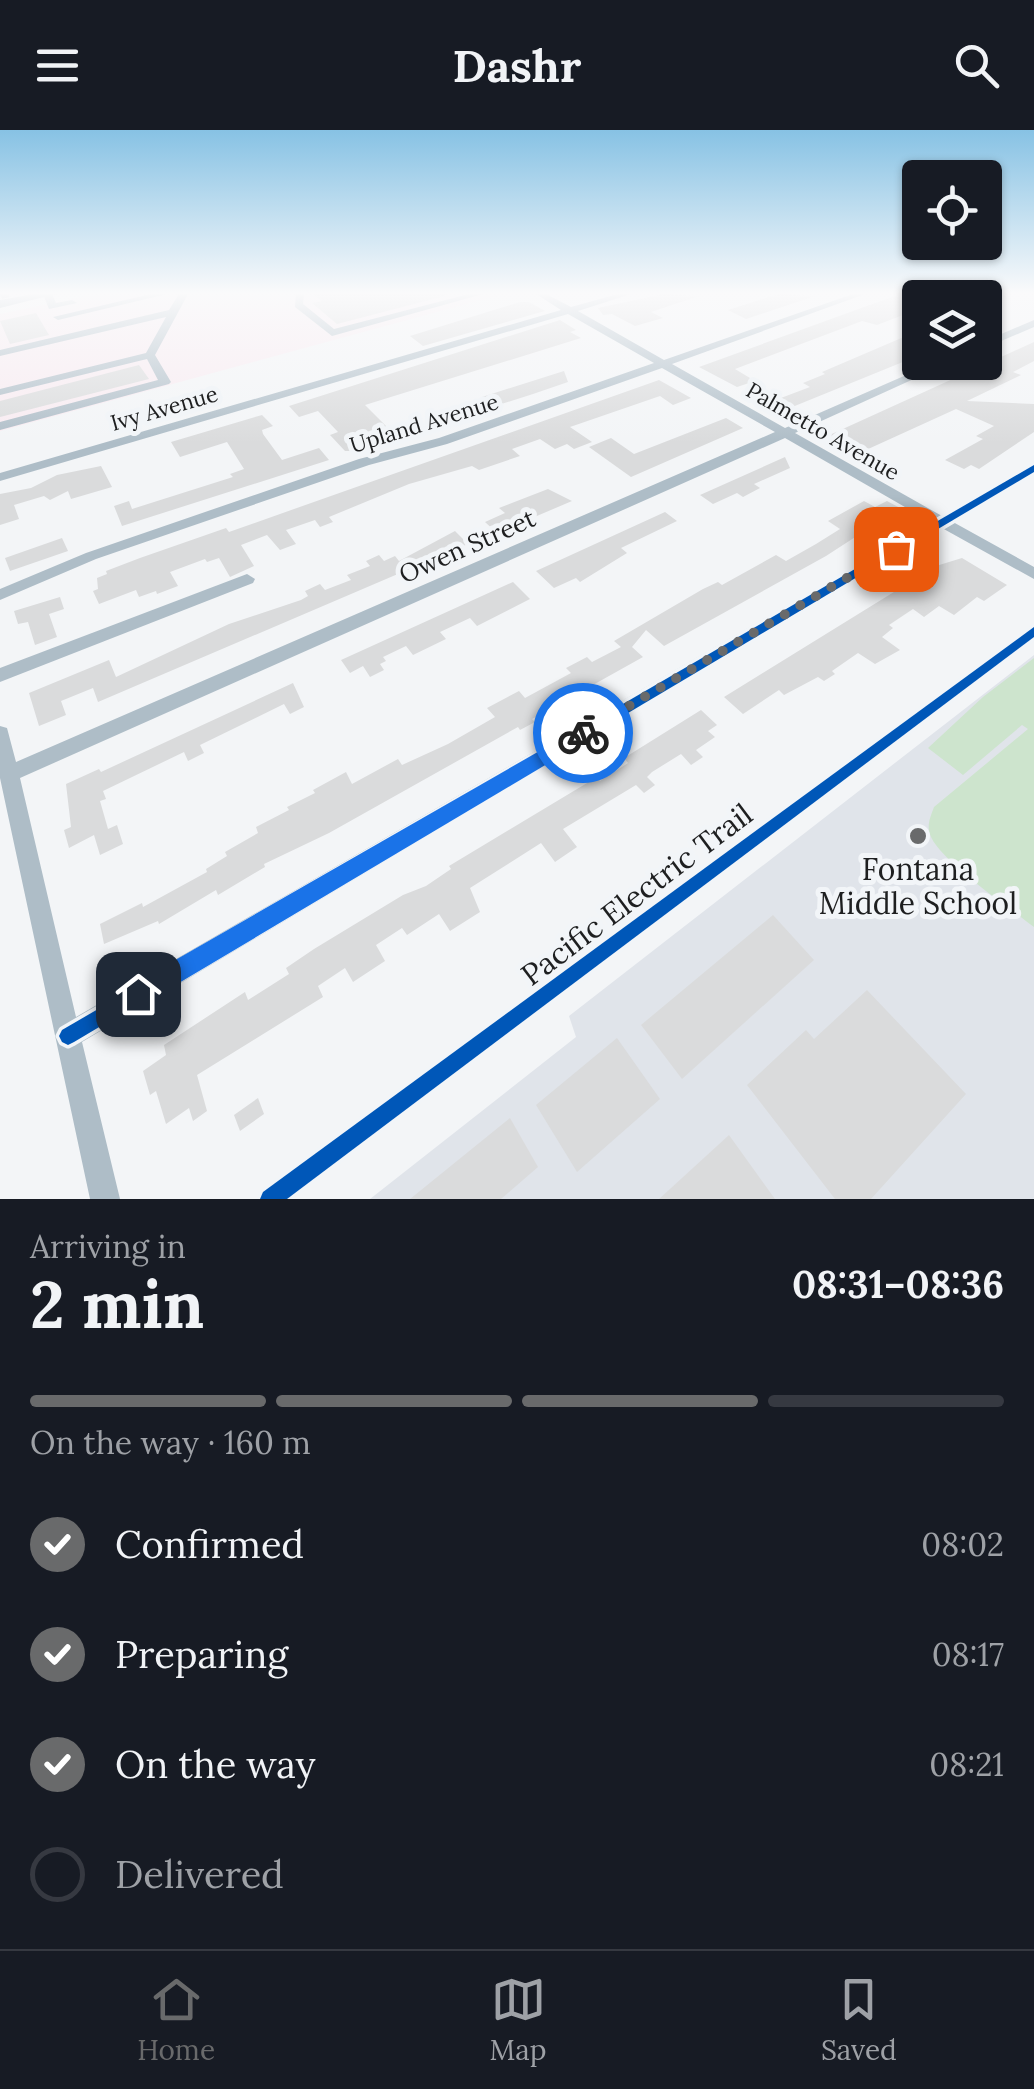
<!DOCTYPE html>
<meta charset="utf-8">
<style>
:root{--surface:#171b24;--page:#242831;--text:#f1f3f6;--muted:#9ea1a6;--line:#363941;--accent:#696a6b}
body{margin:0;font-family:Lora,serif;background:var(--page);color:var(--text);height:100vh;display:flex;flex-direction:column;font-size:38px;white-space:nowrap}
*{box-sizing:border-box;margin:0}
p{font-size:32px;color:var(--muted)}
.icon{flex:none;width:55px;height:55px;fill:none;stroke:currentColor;stroke-width:2;stroke-linecap:round;stroke-linejoin:round}
.map{position:relative;height:1069px;overflow:hidden}
.panel{display:flex;flex-direction:column;background:var(--surface);flex:1}
.panel>*{flex:none}
.tools{position:absolute;left:902px;top:30px;display:grid;gap:20px}
.tools a{display:grid;place-items:center;width:100px;height:100px;border-radius:10px;background:var(--surface);box-shadow:0 2px 8px #0004;font-size:50px}
.pin{position:absolute;display:grid;place-items:center;width:85px;height:85px;color:#fff;margin:-42px;border-radius:20px;box-shadow:0 5px 15px #0006}
.courier{position:absolute;display:grid;place-items:center;width:100px;height:100px;margin:-50px;border:8px solid #1a73e8;border-radius:50%;background:#fff;color:#222;box-shadow:0 2px 12px #0007}
.headline em{font-style:normal;font-weight:800}
.headline div{display:flex;flex-direction:column-reverse}
.headline{display:flex;align-items:center;justify-content:space-between;height:170px;padding:0 30px}
h1{font-size:65px;font-weight:800;line-height:75px}
.bar{display:grid;grid-template-columns:repeat(4,1fr);gap:15px 10px;align-content:center;height:120px;padding:0 30px}
.bar i{height:12px;border-radius:8px;background:var(--line)}
.bar .selected{background:var(--accent)}
.bar p{grid-column:span 4}
ol{padding:0 30px;list-style:none}
li{display:flex;align-items:center;gap:30px;height:110px}
li p{margin-inline-start:auto}
li .icon{padding:10px;border-radius:50%;background:var(--accent);color:#fff;stroke-width:4}
li:last-child{color:var(--muted)}
li i{width:55px;height:55px;border:5px solid var(--line);border-radius:50%}
header{display:flex;justify-content:space-between;align-items:center;height:130px;padding:0 30px;background:var(--surface);font-size:45px;font-weight:800}
.dock{display:flex;justify-content:space-around;align-items:center;height:140px;border-top:2px solid var(--line);background:var(--surface);font-size:28px;color:var(--muted)}
.dock a{display:grid;justify-items:center;gap:5px}
.dock .selected{color:var(--accent)}
.map>svg:first-child{display:block}
.commercial{fill:#f8ebf1}
.built{fill:#e0e4ea}
.green{fill:#cde4cd}
.building{fill:#dadbdc}
.lines{fill:none;stroke-linecap:round;stroke-linejoin:round}
.minor{fill:#aebdc7;fill-rule:evenodd}
.major{fill:#a8bac4;fill-rule:evenodd}
.cycleway-casing{stroke:#f2f5f8;stroke-width:7}
.cycleway{fill:#0057b8;fill-rule:evenodd}
.route{fill:#1a73e8}
.done{stroke:#696a6b;stroke-width:10;stroke-dasharray:0 18}
.poi-dot{fill:#696a6b;stroke:#f2f5f8;stroke-width:4}
.labels{text-anchor:middle;stroke-width:10;stroke-linejoin:round;paint-order:stroke}
.far-street-label{font-size:22px;fill:#1e1f20;stroke:#f2f5f8}
.street-label{font-size:25px;fill:#1e1f20;stroke:#f2f5f8}
.near-poi-label{font-size:30px;fill:#1e1f20;stroke:#f2f5f8}
.near-street-label{font-size:30px;fill:#1e1f20;stroke:#f2f5f8}
</style>
<header><svg class="icon" aria-label="menu" viewBox="0 0 24 24"><path d="M4 6h16M4 12h16M4 18h16"/></svg>Dashr<svg class="icon" aria-label="search" viewBox="0 0 24 24"><circle cx="10" cy="10" r="6"/><path d="M15 15l6 6"/></svg></header>
<div class="map">
<svg width="1034" height="1069" viewBox="0 0 1034 1069">
<rect width="100%" height="100%" fill="#f3f5f7"/>
<polygon class="commercial" points="95,164 503,164 0,301 0,184"/>
<polygon class="built" points="1034,525 1034,1069 370,1069 576,907 569,886"/>
<path class="green" d="M1034 528V797C1010 778 943 733 931 707 926 696 930 688 934 677L1028 599 1022 595 963 645 928 618 983 567Z"/>
<g class="building">
<polygon points="313,164 445,164 445,166 337,194 312,173 322,171"/>
<polygon points="664,164 699,166 651,182 663,188 635,196 612,184 603,185 598,178"/>
<polygon points="778,164 815,166 746,189 728,180"/>
<polygon points="900,164 944,165 920,168 920,174 910,178 916,180 877,195 862,191 735,239 755,251 737,257 699,237"/>
<polygon points="520,172 529,172 545,181 423,216 410,206"/>
<polygon points="36,183 49,205 10,214 0,191"/>
<polygon points="560,190 576,200 570,202 581,208 365,275 397,307 354,321 345,321 330,305 338,302 318,281 299,287 289,276"/>
<polygon points="920,200 920,225 780,282 765,274 810,257 803,253 825,244 822,242"/>
<polygon points="1034,212 1034,231 1013,242 1021,245 967,271 1034,274 1034,302 979,339 971,335 964,339 945,330 983,309 976,306 994,296 956,279 855,325 823,308"/>
<polygon points="139,235 149,249 0,287 0,271"/>
<polygon points="564,241 568,252 533,264 492,277 482,267"/>
<polygon points="659,250 691,268 673,275 660,266 570,297 592,312 574,319 567,314 555,319 540,309 512,319 520,326 479,340 472,336 409,354 329,387 333,392 320,397 315,390 286,400 296,414 280,420 267,405 241,415 254,436 230,447 219,428 207,432 205,429 170,442 178,456 157,464 156,461 139,467 136,460 99,474 93,461 98,459 97,448 107,444 106,441 140,428 226,398 229,402"/>
<polygon points="262,285 273,296 262,300 263,304 282,330 319,318 329,330 122,396 114,376 129,371 132,379 233,347 230,344 244,339 227,312 180,327 171,312"/>
<polygon points="726,288 743,298 631,347 589,317 611,308 634,324"/>
<polygon points="785,327 790,338 754,354 760,358 743,367 737,363 713,374 700,365"/>
<polygon points="101,336 112,357 71,369 68,361 50,370 44,366 14,375 19,389 0,395 0,364 31,358 57,345"/>
<polygon points="548,359 572,371 497,403 485,392 505,383 499,378"/>
<polygon points="864,371 875,377 887,371 900,378 826,426 664,516 646,500 632,517 643,527 532,589 535,592 520,600 518,597 329,703 264,734 265,737 218,765 216,760 159,794 158,791 104,814 100,794 142,773 143,777 207,742 206,739 227,726 225,722 258,703 256,697 289,680 287,677 315,663 313,660 346,642 352,654 398,629 402,635 448,614 495,587 487,578 519,561 525,568 571,543 566,538 587,527 592,532 621,517 614,511 703,459 718,452 722,455 776,425 786,431 816,414 840,399 828,391"/>
<polygon points="665,382 677,391 621,418 627,423 580,452 576,448 554,458 536,441"/>
<polygon points="455,401 468,414 98,572 93,558 61,571 66,585 39,596 29,563 109,530 116,547 229,494 301,470 308,466 305,461 320,454 325,460 351,450 347,445 370,436 366,431 379,425 384,431 395,426 399,431"/>
<polygon points="62,408 68,421 10,441 5,428"/>
<polygon points="962,428 1007,455 984,471 977,467 954,485 939,476 924,487 913,479 889,495 893,498 882,507 900,520 875,534 858,523 832,541 835,544 824,551 818,547 784,565 779,560 743,584 724,567 936,436"/>
<polygon points="513,452 530,469 477,496 470,488 440,502 446,509 413,525 406,516 383,527 386,531 380,534 384,540 370,547 363,536 350,543 341,530"/>
<polygon points="60,467 64,479 49,484 57,507 35,515 28,492 18,494 14,481"/>
<polygon points="293,553 304,577 290,584 284,574 200,615 204,623 188,631 184,622 103,661 106,669 100,671 108,699 117,695 123,714 100,725 94,705 69,718 64,700 71,697 66,654 99,639 101,642"/>
<polygon points="701,580 717,595 708,601 715,607 696,620 703,627 691,635 681,624 652,642 647,647 655,655 644,663 636,655 563,699 577,717 555,732 541,713 470,758 480,782 450,801 439,784 407,805 402,798 376,815 385,831 353,852 345,838 318,856 323,867 197,945 207,981 193,991 189,978 166,994 156,961 150,965 143,941 166,925 164,915 245,862 248,870 289,844 286,838 314,819 403,765 426,756 451,739 449,736 597,647 600,651 628,633 624,628"/>
<polygon points="773,785 814,830 682,949 641,895"/>
<polygon points="867,860 966,964 871,1069 835,1069 747,955 806,900 814,909"/>
<polygon points="617,908 660,969 577,1042 536,975"/>
<polygon points="258,968 264,984 240,1001 234,985"/>
<polygon points="510,988 538,1037 501,1069 410,1069"/>
<polygon points="729,1005 775,1069 659,1069"/>
</g>
<g class="lines">
<g class="minor">
<polygon points="0,164 7,164 10,167 2,169"/>
<polygon points="43,164 52,164 56,173 72,170 77,173 49,179"/>
<polygon points="151,164 167,164 58,190 53,187"/>
<polygon points="179,164 188,164 155,225 171,252 169,254 0,300 0,292 158,250 147,229 0,265 0,259 146,223 166,187 0,226 0,220 169,180"/>
<polygon points="296,164 304,164 303,174 334,199 469,164 483,164 332,206 295,177"/>
<path d="M536 164H546L571 177 618 164H631L578 181 664 230 853 164H865L672 234 785 298 936 232H951L795 303 942 386 1034 334V344L953 392 1034 437V449L942 398 82 912 120 1069H90L0 648V596L7 598 16 632 775 302 662 238 447 314 369 335 96 429 0 470V459L86 423 359 329 439 308 654 233 568 184 0 351V343L561 180ZM785 308 931 392 76 887 20 648Z"/>
<polygon points="1034,190 1034,197 985,218 985,211"/>
<polygon points="247,444 255,449 253,453 0,552 0,538"/>
</g>
<polygon class="major" points="34,164 56,164 0,178 0,170"/>
<defs>
<g id="cycleway">
<polygon points="1034,335 1034,342 74,912 68,915 62,912 59,906 62,900"/>
<polygon points="1034,497 1034,507 287,1069 260,1069 263,1062"/>
</g>
</defs>
<use href="#cycleway" class="cycleway-casing"/>
<use href="#cycleway" class="cycleway"/>
</g>
<linearGradient id="sky" x2="0" y2="1"><stop stop-color="#87c2e4"/><stop offset="0.52" stop-color="#fafafb"/><stop offset="1" stop-color="#fafafb" stop-opacity="0"/></linearGradient>
<rect width="1034" height="313" fill="url(#sky)"/>
<polygon class="route" points="583,596 592,603 589,609 147,872 138,876 130,872 127,864 130,856"/>
<g class="lines">
<polyline class="done" points="583,603 896,419"/>
</g>
<circle class="poi-dot" cx="918" cy="706" r="10"/>
<g class="labels">
<g class="far-street-label">
<text transform="translate(164 278) rotate(-16)" y="8">Ivy Avenue</text>
<text transform="translate(424 293) rotate(-17)" y="8">Upland Avenue</text>
<text transform="translate(823 301) rotate(30)" y="8">Palmetto Avenue</text>
</g>
<g class="street-label">
<text transform="translate(467 416) rotate(-24)" y="9">Owen Street</text>
</g>
<g class="near-poi-label">
<text x="918" y="750">Fontana<tspan x="918" dy="34">Middle School</tspan></text>
</g>
<g class="near-street-label">
<text transform="translate(637 765) rotate(-37)" y="10">Pacific Electric Trail</text>
</g>
</g>
</svg>
<div class="tools">
<a><svg class="icon" aria-label="locate" viewBox="0 0 24 24"><circle cx="12" cy="12" r="6"/><path d="M12 2v4M12 18v4M2 12h4M18 12h4"/></svg></a>
<a><svg class="icon" aria-label="layers" viewBox="0 0 24 24"><path d="M12 4l9 5-9 5-9-5zM3 14l9 5 9-5"/></svg></a>
</div>
<div class="pin" style="left:896px;top:419px;background:#ea580c"><svg class="icon" aria-label="bag" viewBox="0 0 24 24"><path d="M5 8h14l-1 12H6zM9 8a3 3 0 0 1 6 0"/></svg></div>
<div class="pin" style="left:138px;top:864px;background:#1f2937"><svg class="icon" aria-label="home" viewBox="0 0 24 24"><path d="M3 11l9-7 9 7M6 9v11h12V9"/></svg></div>
<div class="courier" style="left:583px;top:603px"><svg class="icon" aria-label="bike" viewBox="0 0 24 24"><circle cx="6" cy="16" r="4"/><circle cx="18" cy="16" r="4"/><path d="M6 16l4-8h5l3 8M10 8l3 8H6M13 5h3"/></svg></div>
</div>
<section class="panel">
<div class="headline"><div><h1>2 min</h1><p>Arriving in</p></div><em>08:31–08:36</em></div>
<div class="bar"><i class="selected"></i><i class="selected"></i><i class="selected"></i><i></i><p>On the way · 160 m</p></div>
<ol>
<li><svg class="icon" aria-label="check" viewBox="0 0 24 24"><path d="M5 12l5 5 9-10"/></svg>Confirmed<p>08:02</p></li>
<li><svg class="icon" aria-label="check" viewBox="0 0 24 24"><path d="M5 12l5 5 9-10"/></svg>Preparing<p>08:17</p></li>
<li><svg class="icon" aria-label="check" viewBox="0 0 24 24"><path d="M5 12l5 5 9-10"/></svg>On the way<p>08:21</p></li>
<li><i></i>Delivered</li>
</ol>
</section>
<nav class="dock">
<a class="selected"><svg class="icon" aria-label="home" viewBox="0 0 24 24"><path d="M3 11l9-7 9 7M6 9v11h12V9"/></svg>Home</a>
<a><svg class="icon" aria-label="map" viewBox="0 0 24 24"><path d="M3 6l6-2 6 2 6-2v14l-6 2-6-2-6 2zM9 4v14M15 6v14"/></svg>Map</a>
<a><svg class="icon" aria-label="saved" viewBox="0 0 24 24"><path d="M7 4h10v16l-5-4-5 4z"/></svg>Saved</a>
</nav>
